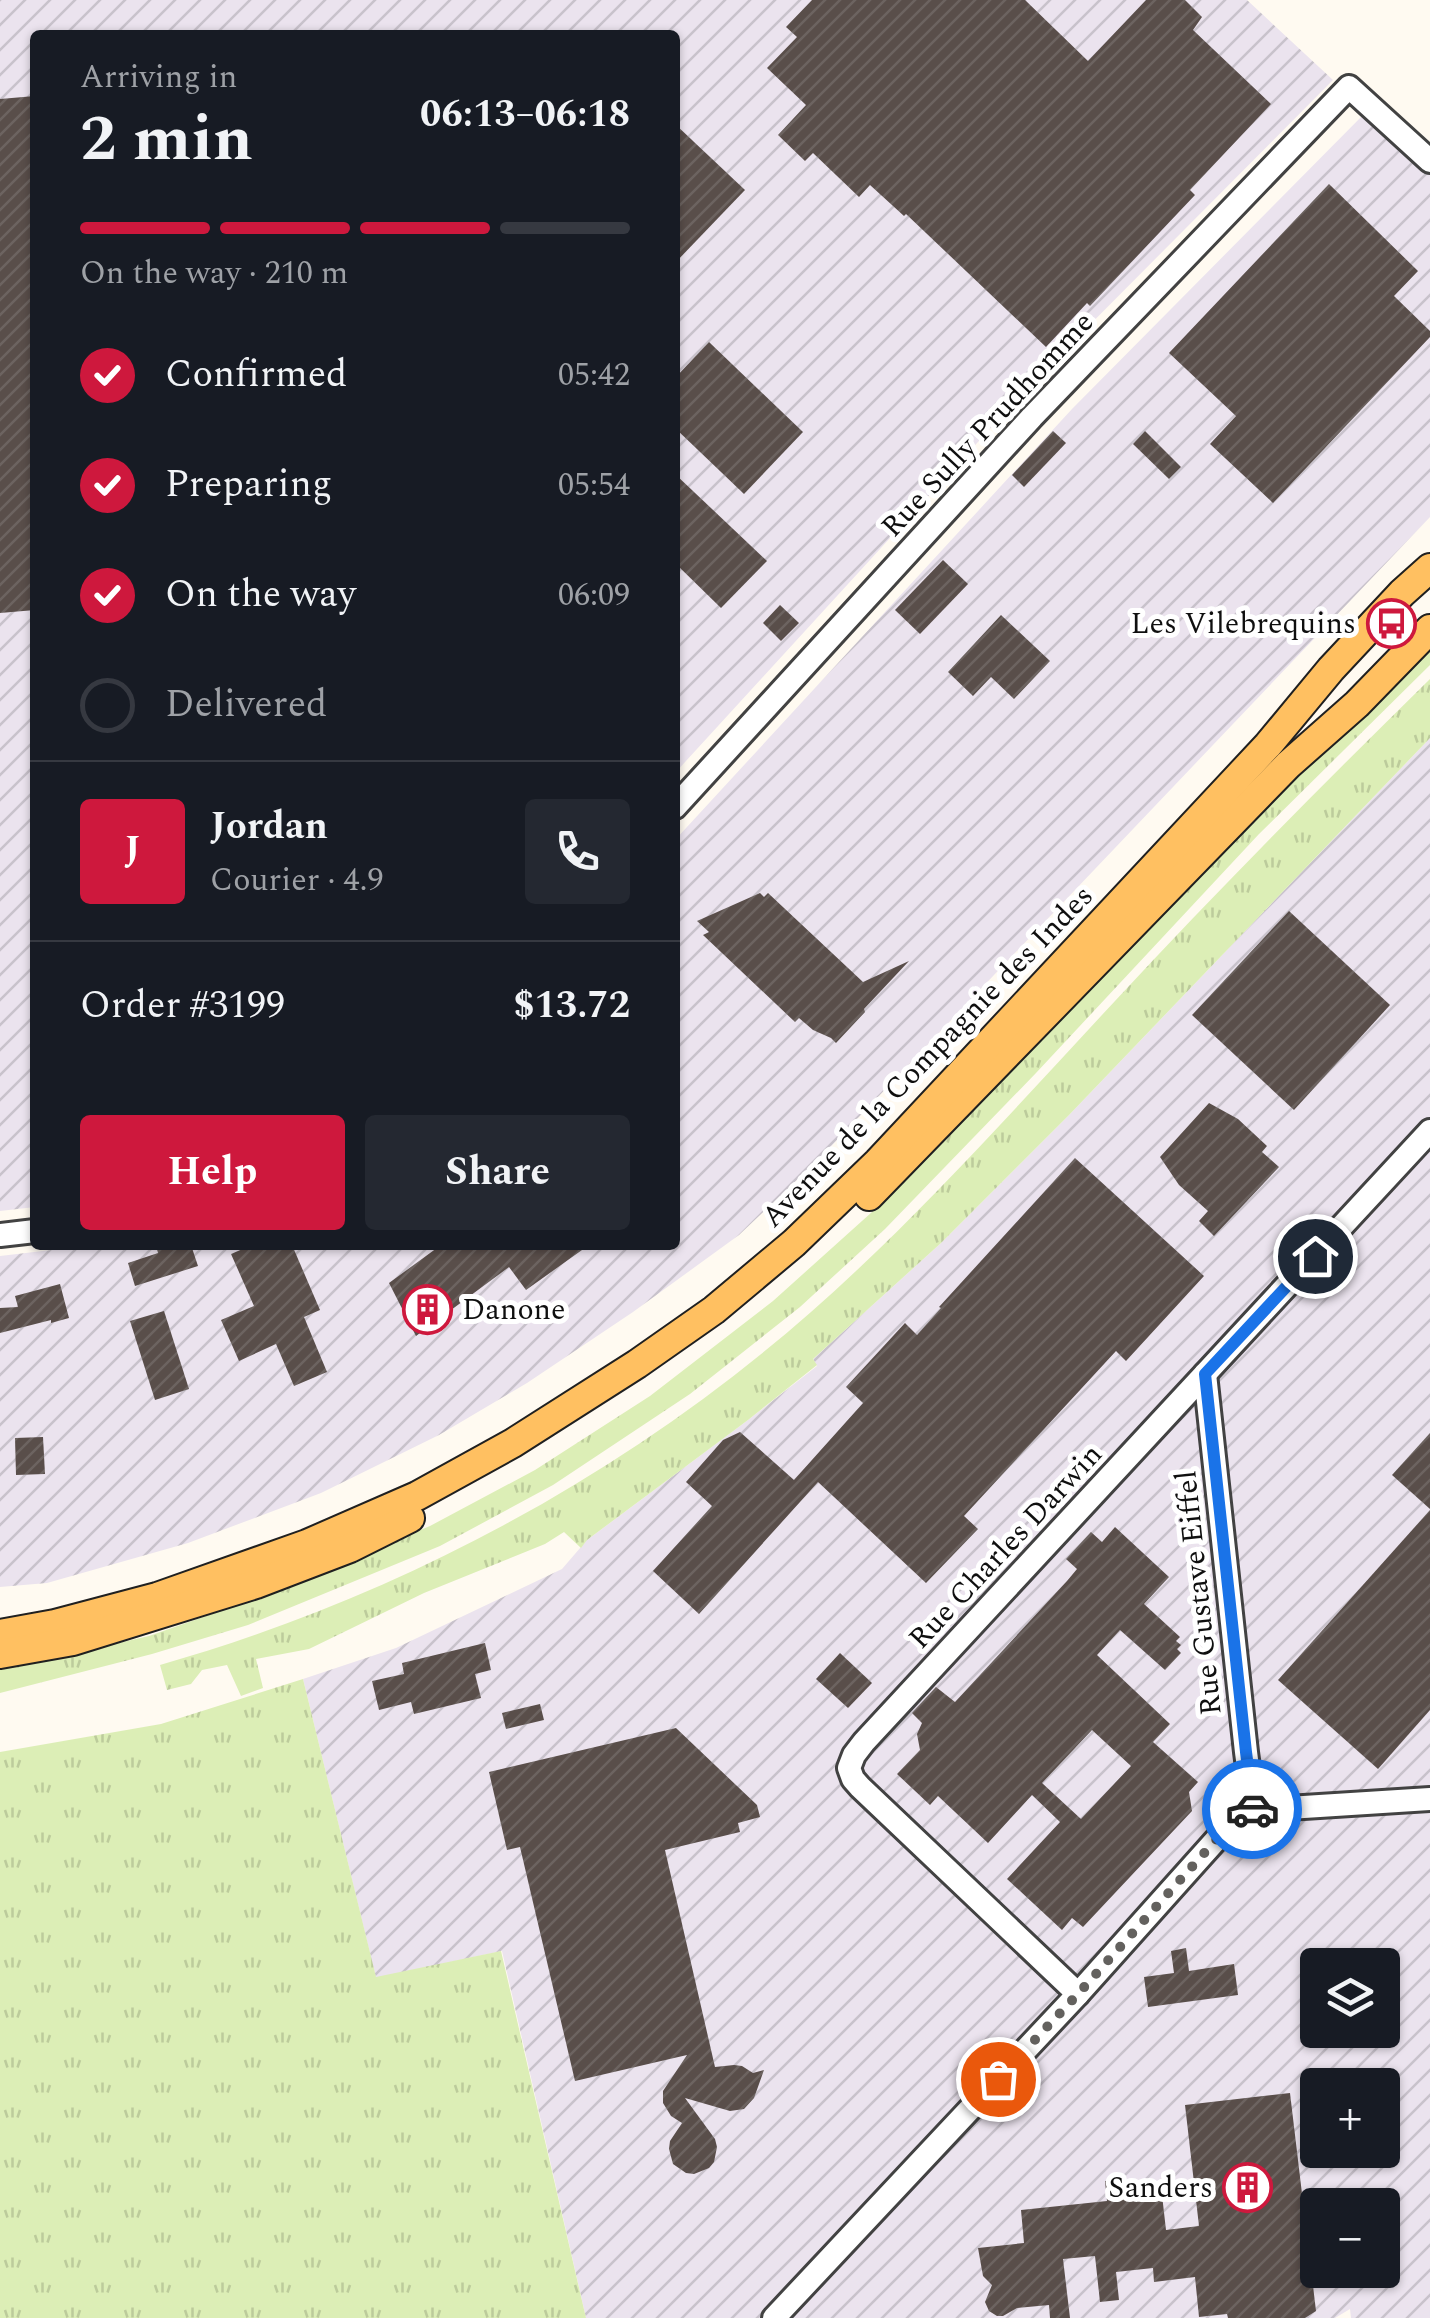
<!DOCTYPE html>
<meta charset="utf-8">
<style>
:root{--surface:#171b24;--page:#242831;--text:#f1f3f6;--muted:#9ea1a6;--line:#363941;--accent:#ce183d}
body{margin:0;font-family:Spectral,serif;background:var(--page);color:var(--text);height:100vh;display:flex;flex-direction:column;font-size:38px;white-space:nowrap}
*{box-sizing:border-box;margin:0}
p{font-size:32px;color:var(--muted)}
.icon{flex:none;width:55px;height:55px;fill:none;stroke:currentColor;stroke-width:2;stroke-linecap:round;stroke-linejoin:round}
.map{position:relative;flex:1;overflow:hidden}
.drawer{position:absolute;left:30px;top:30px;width:650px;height:1220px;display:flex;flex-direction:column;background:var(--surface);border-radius:10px;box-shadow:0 2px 8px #0004}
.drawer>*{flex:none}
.controls{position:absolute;left:1300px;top:1948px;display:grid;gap:20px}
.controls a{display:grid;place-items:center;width:100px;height:100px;border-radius:10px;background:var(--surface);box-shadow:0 2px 8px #0004;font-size:50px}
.pin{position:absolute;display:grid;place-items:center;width:85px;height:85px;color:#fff;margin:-42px;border:5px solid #fff;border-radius:50%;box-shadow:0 2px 10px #0007}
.courier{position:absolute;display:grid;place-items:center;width:100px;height:100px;margin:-50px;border:8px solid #1a73e8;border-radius:50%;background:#fff;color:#222;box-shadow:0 2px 12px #0007}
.head em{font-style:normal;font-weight:700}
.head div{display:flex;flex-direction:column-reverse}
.head{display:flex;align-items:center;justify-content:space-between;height:170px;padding:0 50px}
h1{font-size:65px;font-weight:700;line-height:75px}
.bar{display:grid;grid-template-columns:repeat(4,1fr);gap:15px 10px;align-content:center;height:120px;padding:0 50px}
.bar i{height:12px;border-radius:8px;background:var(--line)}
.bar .active{background:var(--accent)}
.bar p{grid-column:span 4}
.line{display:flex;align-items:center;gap:25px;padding:0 50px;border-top:2px solid var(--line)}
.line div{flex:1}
.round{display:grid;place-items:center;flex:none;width:105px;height:105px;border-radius:10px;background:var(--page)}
ol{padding:0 50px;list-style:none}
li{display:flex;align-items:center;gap:30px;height:110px}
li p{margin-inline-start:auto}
li .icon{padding:10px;border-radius:50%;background:var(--accent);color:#fff;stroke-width:4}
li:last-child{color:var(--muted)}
li i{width:55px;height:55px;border:5px solid var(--line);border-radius:50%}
.primary-button{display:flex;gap:20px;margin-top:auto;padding:20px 50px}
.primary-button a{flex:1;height:115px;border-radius:10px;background:var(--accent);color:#fff;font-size:40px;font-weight:700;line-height:115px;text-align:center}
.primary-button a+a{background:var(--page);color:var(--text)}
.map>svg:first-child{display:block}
.industrial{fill:url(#industrial-furrows);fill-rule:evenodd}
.grass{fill:url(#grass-tufts)}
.building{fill:url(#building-hatch);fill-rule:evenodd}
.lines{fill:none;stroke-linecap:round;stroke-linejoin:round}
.minor-casing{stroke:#424242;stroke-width:28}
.major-casing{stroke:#202020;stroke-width:32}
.minor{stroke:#fff;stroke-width:22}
.major{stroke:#ffc061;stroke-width:28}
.done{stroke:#63615e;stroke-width:10;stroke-dasharray:0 18}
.route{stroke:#1a73e8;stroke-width:12}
.labels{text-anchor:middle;stroke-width:10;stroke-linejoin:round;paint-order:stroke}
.street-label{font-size:30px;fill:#0f0f0f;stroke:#fff}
.poi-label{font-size:30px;fill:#0f0f0f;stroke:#fff;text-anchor:end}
</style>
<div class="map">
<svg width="1430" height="2318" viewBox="0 0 1430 2318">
<defs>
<pattern id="industrial-furrows" width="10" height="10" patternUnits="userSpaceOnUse" patternTransform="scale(2.5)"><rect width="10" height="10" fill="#ebe3ee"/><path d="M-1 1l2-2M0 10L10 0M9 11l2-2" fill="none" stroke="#c8c2cb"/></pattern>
<pattern id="grass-tufts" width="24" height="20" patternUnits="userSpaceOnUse" patternTransform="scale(2.5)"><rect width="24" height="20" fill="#dceeb6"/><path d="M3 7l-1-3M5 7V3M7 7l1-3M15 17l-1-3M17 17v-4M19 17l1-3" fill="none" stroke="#bccb9b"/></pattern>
<pattern id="building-hatch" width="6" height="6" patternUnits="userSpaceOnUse" patternTransform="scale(2.5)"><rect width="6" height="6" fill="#594e4a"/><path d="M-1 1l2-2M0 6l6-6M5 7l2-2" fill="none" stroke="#6c6360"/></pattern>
</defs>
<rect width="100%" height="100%" fill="#fffaf1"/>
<g class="industrial">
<polygon points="0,0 1247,0 1333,80 1031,384 675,773 675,35 35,35 35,1207 0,1211"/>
<polygon points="1368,110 1430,167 1430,517 817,1161 739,1235 633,1312 527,1383 439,1435 321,1493 188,1543 47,1583 0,1587 0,1256 94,1245 675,1245 675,840 1072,409"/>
<path d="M1430 738V2318H1351L1350 2309 1335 2318H586L502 1951 376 1978 303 1679 396 1648 562 1569 587 1540 748 1420 817 1366 813 1359 941 1243 1070 1114ZM1318 1965H1382V2030H1318ZM1318 2085H1382V2150H1318ZM1318 2205H1382V2270H1318Z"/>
</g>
<g class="grass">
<polygon points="1430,638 1430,665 1259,834 1036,1073 885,1229 800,1307 690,1394 553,1485 440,1546 248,1625 152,1654 0,1693 0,1670 149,1636 246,1602 430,1526 535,1470 650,1396 773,1301 872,1212"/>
<path d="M1430 679V738L1070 1114 941 1243 813 1359 817 1365 748 1420 587 1540 581 1548 564 1532 545 1544 424 1593 309 1649 256 1659 263 1688 241 1696 227 1665 202 1670 191 1684 167 1690 160 1665C399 1597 624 1476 811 1312 920 1216 1016 1107 1115 1001 1217 891 1323 784 1430 679Z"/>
<polygon points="303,1679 376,1977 501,1951 586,2318 0,2318 0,1752 161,1724"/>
</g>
<g class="building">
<polygon points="812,0 1025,0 1088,61 1146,0 1185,0 1202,17 1193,30 1271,104 1190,190 1195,195 1090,306 1087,303 1046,347 906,214 904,216 870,185 859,197 813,153 805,161 778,135 806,105 767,68 797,37 786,27"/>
<polygon points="35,96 35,610 0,613 0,99"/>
<polygon points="675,124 745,190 675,263"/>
<polygon points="1329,184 1418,271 1394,296 1430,331 1430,337 1273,503 1210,444 1236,416 1169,353"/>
<polygon points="709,342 803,432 744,494 675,428 675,378"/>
<polygon points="1053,431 1066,443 1024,487 1012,475"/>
<polygon points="1145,431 1181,467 1169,479 1133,444"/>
<polygon points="675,474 767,561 721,608 675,563"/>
<polygon points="943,560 968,584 920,634 895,610"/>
<polygon points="780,605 799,623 781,641 763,623"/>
<polygon points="1001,615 1050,661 1014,699 991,677 973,696 948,672"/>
<polygon points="760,893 764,897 768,893 863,982 909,961 864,1009 865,1012 836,1043 831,1038 813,1030 799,1018 795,1022 703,935 709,932 697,921"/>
<polygon points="1289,911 1390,1005 1294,1110 1192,1015"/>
<polygon points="1209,1103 1238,1119 1267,1146 1262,1152 1279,1167 1214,1236 1199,1221 1208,1211 1179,1185 1160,1157"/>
<polygon points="1075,1158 1204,1276 1126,1361 1116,1351 964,1516 978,1529 926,1583 818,1482 699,1614 653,1571 712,1506 686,1482 723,1440 740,1432 794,1480 863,1403 846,1387 905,1323 917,1335 941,1308 939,1307"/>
<polygon points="172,1245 191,1245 198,1266 135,1286 128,1263 158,1253 157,1249"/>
<polygon points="252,1245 292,1245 320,1310 304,1317 327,1372 294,1386 276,1344 239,1361 221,1320 254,1306 231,1254"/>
<polygon points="441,1245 589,1245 526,1290 509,1267 416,1336 389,1283"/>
<polygon points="60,1284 69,1318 51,1323 51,1320 0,1333 0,1308 18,1307 15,1296"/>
<polygon points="164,1311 189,1389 155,1400 130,1321"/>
<polygon points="1430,1433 1430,1509 1392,1475"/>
<polygon points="43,1437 45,1474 16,1475 15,1438"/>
<polygon points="1430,1510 1430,1710 1378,1769 1278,1680"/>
<path d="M1115 1527 1169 1577 1144 1604 1180 1637 1176 1641 1181 1645 1177 1649 1181 1653 1165 1670 1120 1630 1097 1655 1170 1724 1153 1742 1198 1782 1189 1792 1192 1811 1083 1927 1072 1918 1062 1930 1007 1879 1060 1822 1032 1795 988 1843 938 1796 930 1805 897 1774 920 1750 917 1734 922 1723 912 1713 936 1687 955 1702 1067 1581 1077 1569 1066 1559 1091 1532 1102 1542ZM1092 1730 1131 1766 1081 1819 1042 1783Z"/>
<polygon points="485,1643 491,1670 475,1674 481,1698 414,1714 411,1702 379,1710 372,1681 404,1674 402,1663"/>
<polygon points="840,1653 872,1683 848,1708 816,1679"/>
<polygon points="540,1704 544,1720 506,1729 502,1713"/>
<polygon points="676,1728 757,1805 760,1817 738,1823 740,1832 665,1850 715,2067 734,2065 742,2066 753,2073 764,2070 754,2098 744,2109 730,2111 685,2098 715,2139 717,2147 714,2162 709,2168 694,2174 686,2173 673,2164 669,2149 670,2141 682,2123 671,2116 663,2103 663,2091 687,2055 575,2081 520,1847 507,1850 489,1772"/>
<polygon points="1186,1948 1189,1971 1234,1964 1238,1995 1148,2007 1144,1977 1174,1973 1171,1951"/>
<polygon points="1290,2093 1316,2311 1305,2318 1228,2318 1227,2314 1199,2317 1195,2277 1154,2282 1153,2268 1116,2272 1119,2300 1100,2302 1095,2256 1063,2259 1070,2318 1050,2318 1049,2305 1017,2308 1003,2316 997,2316 989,2311 985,2302 992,2285 983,2276 978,2248 1024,2243 1021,2210 1107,2201 1105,2181 1126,2179 1128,2199 1162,2195 1166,2230 1199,2226 1185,2105"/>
</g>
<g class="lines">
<defs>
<g id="minor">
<polyline points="675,807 1032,417 1349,87 1430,161"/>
<polyline points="0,1235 35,1231"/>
<polyline points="1205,1374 1246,1752 1250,1783 1259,1804"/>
<polyline points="1078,1994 860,1787 853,1779 849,1768 854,1755 864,1742 1430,1131"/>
<polyline points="774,2318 1078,1994 1232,1822 1259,1804 1288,1808 1430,1799"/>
</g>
<g id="major">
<polyline points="869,1196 1288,765 1357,704 1430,629"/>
<polyline points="0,1634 55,1624 157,1597 307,1544 417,1496 513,1443 637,1364 714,1310 794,1243 878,1162 1268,745 1331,669 1402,593 1430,568"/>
<polyline points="0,1654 73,1641 256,1584 350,1548 410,1518"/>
</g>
</defs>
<use href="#minor" class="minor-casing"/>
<use href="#major" class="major-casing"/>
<use href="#minor" class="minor"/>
<use href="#major" class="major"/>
</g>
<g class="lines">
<polyline class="done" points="998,2079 1078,1994 1232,1822 1252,1809"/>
<polyline class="route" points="1252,1809 1259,1804 1250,1783 1246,1752 1205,1374 1315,1256"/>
</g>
<defs>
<symbol id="bus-ring" viewBox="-11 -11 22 22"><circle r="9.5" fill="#fff" stroke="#ce183d" stroke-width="1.5"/><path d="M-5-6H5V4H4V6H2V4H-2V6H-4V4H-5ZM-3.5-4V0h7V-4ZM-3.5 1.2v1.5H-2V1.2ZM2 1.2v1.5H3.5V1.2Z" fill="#ce183d"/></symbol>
<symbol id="building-ring" viewBox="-11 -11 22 22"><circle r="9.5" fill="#fff" stroke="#ce183d" stroke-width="1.5"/><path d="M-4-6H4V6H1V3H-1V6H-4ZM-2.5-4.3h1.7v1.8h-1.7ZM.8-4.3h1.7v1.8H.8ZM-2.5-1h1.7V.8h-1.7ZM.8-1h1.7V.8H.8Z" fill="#ce183d"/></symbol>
</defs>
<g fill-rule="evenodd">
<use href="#bus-ring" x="1364" y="596" width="55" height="55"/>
<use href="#building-ring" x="400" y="1282" width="55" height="55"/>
<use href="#building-ring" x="1220" y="2160" width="55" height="55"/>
</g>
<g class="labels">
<g class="street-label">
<text transform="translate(987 424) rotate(-47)" y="10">Rue Sully Prudhomme</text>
<text transform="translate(927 1056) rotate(-46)" y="10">Avenue de la Compagnie des Indes</text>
<text transform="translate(1005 1546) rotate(-47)" y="10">Rue Charles Darwin</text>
<text transform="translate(1198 1593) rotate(-96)" y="10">Rue Gustave Eiffel</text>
</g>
<g class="poi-label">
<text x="1356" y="633">Les Vilebrequins</text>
<text x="462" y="1319" text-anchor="start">Danone</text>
<text x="1213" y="2197">Sanders</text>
</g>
</g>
</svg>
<div class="controls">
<a><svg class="icon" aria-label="layers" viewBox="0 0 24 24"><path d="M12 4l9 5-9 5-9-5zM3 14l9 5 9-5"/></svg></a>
<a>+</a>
<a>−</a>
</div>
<div class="pin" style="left:998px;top:2079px;background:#ea580c"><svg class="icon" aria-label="bag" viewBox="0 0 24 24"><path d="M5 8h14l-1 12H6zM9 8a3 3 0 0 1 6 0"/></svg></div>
<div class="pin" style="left:1315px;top:1256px;background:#1f2937"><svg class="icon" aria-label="home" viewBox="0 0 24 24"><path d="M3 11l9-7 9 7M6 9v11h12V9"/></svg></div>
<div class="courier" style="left:1252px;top:1809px"><svg class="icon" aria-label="car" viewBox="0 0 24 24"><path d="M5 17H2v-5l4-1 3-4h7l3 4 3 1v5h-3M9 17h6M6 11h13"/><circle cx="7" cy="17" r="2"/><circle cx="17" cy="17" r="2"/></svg></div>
<section class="drawer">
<div class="head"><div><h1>2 min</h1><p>Arriving in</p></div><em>06:13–06:18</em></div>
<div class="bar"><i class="active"></i><i class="active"></i><i class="active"></i><i></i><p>On the way · 210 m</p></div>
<ol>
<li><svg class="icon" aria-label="check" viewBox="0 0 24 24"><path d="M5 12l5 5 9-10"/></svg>Confirmed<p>05:42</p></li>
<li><svg class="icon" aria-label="check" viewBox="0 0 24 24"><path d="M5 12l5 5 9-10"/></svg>Preparing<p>05:54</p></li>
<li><svg class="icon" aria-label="check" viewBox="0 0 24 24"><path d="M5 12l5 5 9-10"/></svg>On the way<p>06:09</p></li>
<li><i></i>Delivered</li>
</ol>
<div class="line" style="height:180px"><b class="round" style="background:var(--accent);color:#fff">J</b><div><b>Jordan</b><p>Courier · 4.9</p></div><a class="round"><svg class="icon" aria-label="phone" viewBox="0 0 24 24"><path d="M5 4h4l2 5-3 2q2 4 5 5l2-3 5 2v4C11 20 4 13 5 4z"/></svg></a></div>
<div class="line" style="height:130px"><div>Order #3199</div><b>$13.72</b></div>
<div class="primary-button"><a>Help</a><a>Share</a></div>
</section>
</div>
